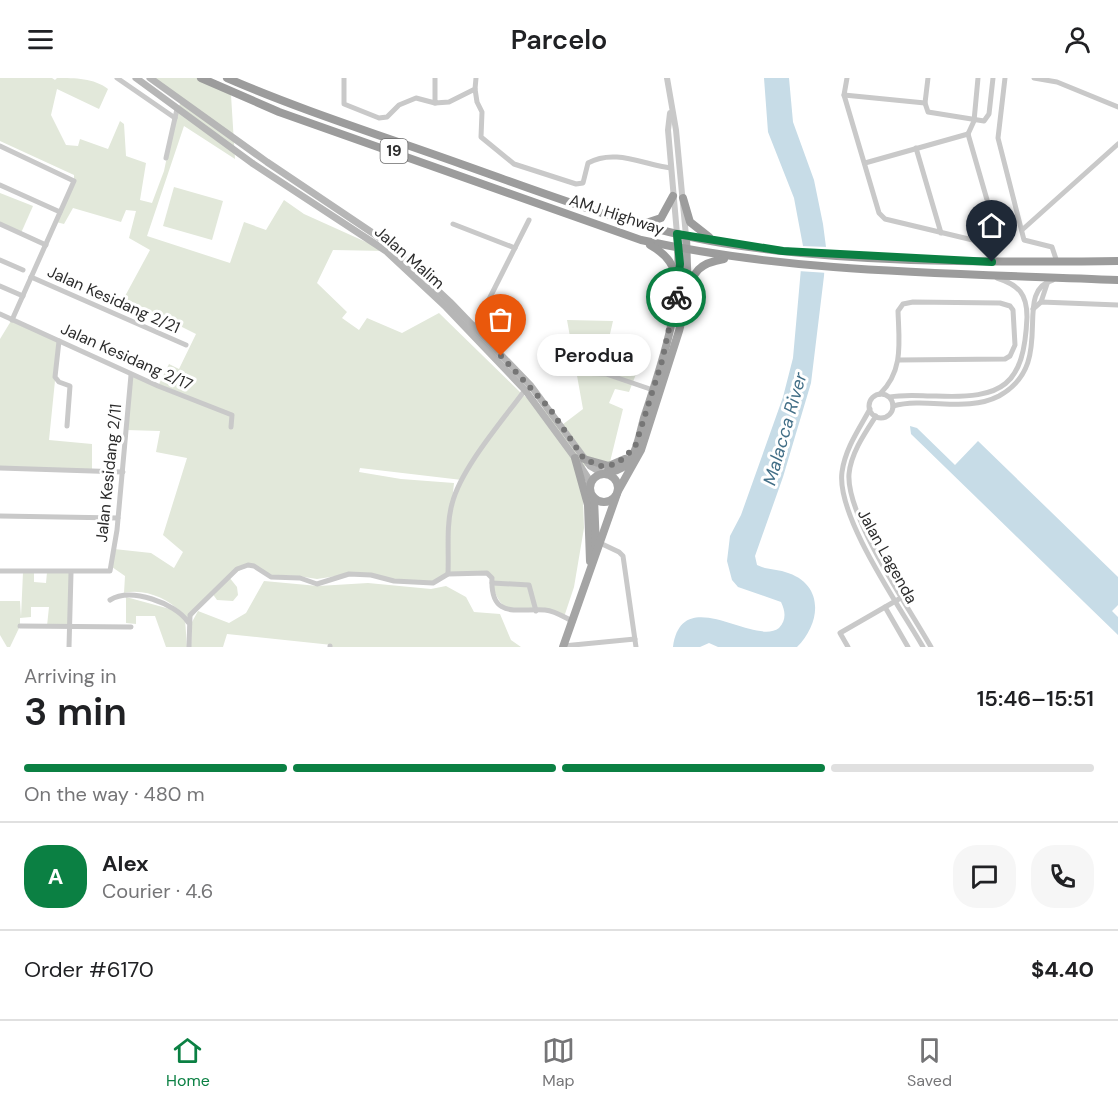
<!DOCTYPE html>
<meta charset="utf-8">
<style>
:root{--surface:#fff;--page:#f6f6f6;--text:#202124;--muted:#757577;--line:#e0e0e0;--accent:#0b8043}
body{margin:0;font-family:"DM Sans",sans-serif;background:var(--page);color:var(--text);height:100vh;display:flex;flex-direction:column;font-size:22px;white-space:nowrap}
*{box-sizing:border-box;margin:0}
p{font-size:20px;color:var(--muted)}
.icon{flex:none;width:33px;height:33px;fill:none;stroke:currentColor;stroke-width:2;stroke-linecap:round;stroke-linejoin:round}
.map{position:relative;height:569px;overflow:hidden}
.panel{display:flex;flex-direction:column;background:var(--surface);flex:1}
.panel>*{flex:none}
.pin{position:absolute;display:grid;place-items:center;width:51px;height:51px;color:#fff;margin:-62px -26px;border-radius:50% 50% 50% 0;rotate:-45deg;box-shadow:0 0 6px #0007}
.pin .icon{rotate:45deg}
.courier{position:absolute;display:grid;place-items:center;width:60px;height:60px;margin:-30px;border:4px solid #0b8043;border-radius:50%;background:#fff;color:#222;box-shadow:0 2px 8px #0007}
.bubble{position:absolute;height:42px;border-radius:21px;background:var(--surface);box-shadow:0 3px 9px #0003;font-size:20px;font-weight:600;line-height:42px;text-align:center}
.summary em{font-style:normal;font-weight:600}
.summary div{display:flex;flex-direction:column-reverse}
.summary{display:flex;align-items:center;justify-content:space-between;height:102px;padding:0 24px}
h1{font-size:39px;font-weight:600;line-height:45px}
.bar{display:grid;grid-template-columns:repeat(4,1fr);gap:9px 6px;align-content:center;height:72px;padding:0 24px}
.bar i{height:8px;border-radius:4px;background:var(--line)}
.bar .current{background:var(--accent)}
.bar p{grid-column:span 4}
.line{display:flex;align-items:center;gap:15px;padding:0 24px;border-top:2px solid var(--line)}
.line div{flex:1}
.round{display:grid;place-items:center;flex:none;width:63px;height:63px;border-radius:24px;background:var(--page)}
header{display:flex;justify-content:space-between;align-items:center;height:78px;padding:0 24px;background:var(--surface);font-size:27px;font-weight:600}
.tabs{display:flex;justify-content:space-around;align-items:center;height:84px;border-top:2px solid var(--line);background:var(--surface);font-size:16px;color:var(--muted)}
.tabs a{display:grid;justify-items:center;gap:3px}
.tabs .current{color:var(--accent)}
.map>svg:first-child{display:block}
.green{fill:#e2e8da;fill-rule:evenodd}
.water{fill:#c7dce7}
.pier{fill:#fff}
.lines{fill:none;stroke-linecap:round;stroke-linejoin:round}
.minor{stroke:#c9c9c9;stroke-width:5}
.tertiary{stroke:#c9c9c9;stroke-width:6}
.secondary{stroke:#b6b6b6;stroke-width:7}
.primary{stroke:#a4a4a4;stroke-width:8}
.trunk{stroke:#9c9c9c;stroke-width:8}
.done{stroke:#767676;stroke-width:6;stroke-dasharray:0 10.8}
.route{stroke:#0b8043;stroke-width:8}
.labels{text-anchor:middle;stroke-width:6;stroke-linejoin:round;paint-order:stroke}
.shield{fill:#fff;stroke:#6b6b6b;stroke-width:1.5}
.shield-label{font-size:15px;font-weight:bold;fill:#2c2c2c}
.street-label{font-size:16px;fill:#2c2c2c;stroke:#fff}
.water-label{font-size:18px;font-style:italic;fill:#416e86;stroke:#fff}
</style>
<header><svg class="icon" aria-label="menu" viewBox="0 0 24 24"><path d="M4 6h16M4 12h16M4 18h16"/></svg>Parcelo<svg class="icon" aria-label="person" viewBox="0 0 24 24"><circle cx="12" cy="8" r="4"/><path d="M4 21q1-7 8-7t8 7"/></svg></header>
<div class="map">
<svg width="1118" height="569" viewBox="0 0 1118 569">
<rect width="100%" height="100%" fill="#fff"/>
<g class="green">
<path d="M0 0H52L55 2 57 0C75 0 94 0 108 11L99 31 57 11 51 37 66 67 78 68 80 61 108 71 120 43 124 46 126 78 146 85 140 122 152 125 164 93 177 31 182 23 151 0H198L231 17 235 81 184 48 147 158 230 185 244 144 266 152 284 122 304 136 386 173 333 172 317 205 347 234 342 240 359 252 367 240 402 255 439 235 522 316 541 331H550L562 347 583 331 567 242 613 243 610 256 626 260 616 283 638 291 629 314 615 311 609 325 623 331 609 388 592 385 582 390 584 450 574 509 564 539 546 532 506 531C492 515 496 512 487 495L448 496 433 505 394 503 371 497H343L317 501 298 498 267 497 248 487 229 499 237 509 238 517 233 523 217 522 212 515 188 544 185 541 187 569H166L155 538H136V546L126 545V519L181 534C167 520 144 510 124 515L125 498 112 489 114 471 151 475 174 490 183 474 163 457 187 380 156 374 160 353 126 352 131 297 158 308 169 286 179 291 196 256 124 220 150 172 129 160 136 133 126 132 121 144 73 130 64 146 56 144 74 103V97L0 63ZM360 390 462 402 452 424 454 405 401 401 359 394Z"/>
<polygon points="174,109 223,123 212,162 163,148"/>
<polygon points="0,115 33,128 21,155 0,146"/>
<polygon points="11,243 59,263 49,362 92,366 92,392 0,390 0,261"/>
<polygon points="23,494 34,494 34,504 46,505 47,494 71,495 70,548 47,548 49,529 31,529 31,539 20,540 20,548 10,569 7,569 0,557 0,523 20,523 21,539"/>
<polygon points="264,503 318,508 368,505 431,511 446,508 466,519 474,534 500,536 511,562 521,569 332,569 332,567 227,556 223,569 191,569 192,544 198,533 229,545 246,535"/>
</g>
<g class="water">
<path d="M764 0H789L793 44 814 102 823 146 826 169 824 198 811 305 783 399 755 478 757 487C767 492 775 491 785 494 824 505 822 544 797 569H718L709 565 700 569H673C682 504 754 569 779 550 787 541 785 533 781 524L738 509 732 502 727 483 730 458 741 437 783 319 793 280 803 168 794 120 768 54Z"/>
<polygon points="910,348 917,350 955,387 978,363 1118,499 1118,527 1112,533 1118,539 1118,557 911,356"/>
</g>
<polygon class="pier" points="800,168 829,169 828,195 798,193"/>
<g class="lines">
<g class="minor">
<polyline points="117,0 175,40"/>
<polyline points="344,0 344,26 379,40 387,39 399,27 416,20 435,25"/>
<polyline points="435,0 435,25 449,24 475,11 476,0"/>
<path d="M847 0 844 17 879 135 885 141 977 163C988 160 996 159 994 146L968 56"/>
<polyline points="928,0 925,25 928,34 984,43 989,36 993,0"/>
<polyline points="1005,0 998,60 1024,162 1052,169 1057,184"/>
<polyline points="1034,0 1057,4 1118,29"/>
<path d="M475 11 477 24 482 34 481 59 514 86 576 106 583 105 588 85C615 70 644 87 671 90"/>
<polyline points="844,17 925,25"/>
<polyline points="968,56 974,43 978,0"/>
<polyline points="0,68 74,103 12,242"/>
<polyline points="916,70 941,155"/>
<polyline points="166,80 177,31"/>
<polyline points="865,85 968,56"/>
<polyline points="0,107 60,134"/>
<polyline points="0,146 46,167"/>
<polyline points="453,146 515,170"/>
<polyline points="1022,152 1118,66"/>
<polyline points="0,182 23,192"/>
<polyline points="31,199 186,267"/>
<polyline points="0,208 23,218"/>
<polyline points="1041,224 1048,203"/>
<polyline points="1033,231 1041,224 1118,227"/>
<polyline points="0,236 158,308 232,337 231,349"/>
<polyline points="475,249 529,142"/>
<polyline points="59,263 55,299 59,304 70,308 67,348"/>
<polyline points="576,295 606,296 653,312"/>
<path d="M880 316C904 292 899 264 898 233L903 226 913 224 1000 225 1010 228 1013 232 1015 267 1010 278 1005 281 899 282"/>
<circle cx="881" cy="328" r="12"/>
<path d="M890 319C905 316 921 318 936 318 1003 321 1024 308 1027 239 1027 216 1019 207 997 200"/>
<path d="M893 328C928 319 966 335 999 318 1059 285 1010 214 1053 202"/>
<path d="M870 331C859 351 845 371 842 394 836 438 900 529 923 569"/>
<path d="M876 338C865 355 851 375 849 396 846 438 909 530 931 569"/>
<polyline points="0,390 123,394"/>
<polyline points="0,438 118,440"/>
<polyline points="600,465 619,474 623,478 636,569"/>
<polyline points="0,493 110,493 117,452 131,297"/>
<path d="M448 496C449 473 446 447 452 426 461 390 503 342 525 312"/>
<polyline points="492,505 529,507 536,533"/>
<path d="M110 522C131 509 175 525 188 544"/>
<polyline points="885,529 908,569"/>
<polyline points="20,548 131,549"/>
<polyline points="563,568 635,561"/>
<polyline points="69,569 71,495"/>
<path d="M189 569 190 537 237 491 248 487 254 488 271 499 300 500 317 506 349 496 371 497 394 503 433 505 448 496 487 495 492 500C490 542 518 530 545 532 555 533 564 539 572 543"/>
<polyline points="330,569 330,568"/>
<polyline points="848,569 840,555 899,521"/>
</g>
<g class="tertiary">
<polyline points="667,0 676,52 686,158"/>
<polyline points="670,35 668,52 677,156"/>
</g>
<g class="secondary">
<polyline points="136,0 252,85 386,173 446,229 525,312 575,380 588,400 590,407"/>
<polyline points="150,0 267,84 386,164 450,224 531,308 590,388 602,395"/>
</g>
<g class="primary">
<polyline points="575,380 588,427 590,483"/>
<polyline points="584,381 609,388 625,381"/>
<path d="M605 395C613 394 620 392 626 387 637 376 640 354 644 340 664 280 684 220 677 156"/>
<circle cx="604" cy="410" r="14"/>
<polyline points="594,420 596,469"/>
<polyline points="563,569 618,413 641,372 679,253 688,217 686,158"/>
</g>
<g class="trunk">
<path d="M201 0 279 34 641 162C797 196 959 195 1118 202"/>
<path d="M227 0C303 33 383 58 461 86 546 116 632 150 722 165 852 186 986 184 1118 183"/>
<polyline points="683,120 690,144 709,159"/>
<polyline points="643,146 661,140 673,118"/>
<path d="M650 167C668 177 675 188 678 208"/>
<path d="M688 217C692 193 700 185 724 181"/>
</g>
</g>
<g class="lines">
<polyline class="done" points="501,278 550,331 584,381 601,388 617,386 635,369 662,283 676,219"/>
<polyline class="route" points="676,219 680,186 677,156 783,173 992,184"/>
</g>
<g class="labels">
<rect class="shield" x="380.5" y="61" width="27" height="24" rx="4.5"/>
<g class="shield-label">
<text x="394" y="78">19</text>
</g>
<g class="street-label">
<text transform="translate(617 136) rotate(18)" y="6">AMJ Highway</text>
<text transform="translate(410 179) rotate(41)" y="6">Jalan Malim</text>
<text transform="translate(114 221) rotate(24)" y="6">Jalan Kesidang 2/21</text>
<text transform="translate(127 278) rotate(24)" y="6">Jalan Kesidang 2/17</text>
<text transform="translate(108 395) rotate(-84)" y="6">Jalan Kesidang 2/11</text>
<text transform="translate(888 478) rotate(61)" y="6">Jalan Lagenda</text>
</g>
<g class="water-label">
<text transform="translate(785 351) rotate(-74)" y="6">Malacca River</text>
</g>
</g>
</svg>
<div class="pin" style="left:501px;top:278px;background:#ea580c"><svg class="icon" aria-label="bag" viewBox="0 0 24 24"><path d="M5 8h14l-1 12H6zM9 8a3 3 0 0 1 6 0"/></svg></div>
<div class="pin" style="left:992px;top:184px;background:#1f2937"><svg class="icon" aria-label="home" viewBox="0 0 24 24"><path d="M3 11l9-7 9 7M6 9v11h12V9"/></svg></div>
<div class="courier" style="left:676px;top:219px"><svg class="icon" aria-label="bike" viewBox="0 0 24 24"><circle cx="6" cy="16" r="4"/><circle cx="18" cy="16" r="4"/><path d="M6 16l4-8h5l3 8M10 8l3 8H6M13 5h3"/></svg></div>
<div class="bubble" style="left:537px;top:256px;width:114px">Perodua</div>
</div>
<section class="panel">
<div class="summary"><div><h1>3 min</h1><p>Arriving in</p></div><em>15:46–15:51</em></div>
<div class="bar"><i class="current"></i><i class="current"></i><i class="current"></i><i></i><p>On the way · 480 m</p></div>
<div class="line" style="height:108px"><b class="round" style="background:var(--accent);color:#fff">A</b><div><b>Alex</b><p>Courier · 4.6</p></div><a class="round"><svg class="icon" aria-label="chat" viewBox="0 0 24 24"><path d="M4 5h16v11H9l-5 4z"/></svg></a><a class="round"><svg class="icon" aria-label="phone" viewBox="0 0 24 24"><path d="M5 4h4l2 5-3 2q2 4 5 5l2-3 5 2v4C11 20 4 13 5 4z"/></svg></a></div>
<div class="line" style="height:78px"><div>Order #6170</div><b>$4.40</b></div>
</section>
<nav class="tabs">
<a class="current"><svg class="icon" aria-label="home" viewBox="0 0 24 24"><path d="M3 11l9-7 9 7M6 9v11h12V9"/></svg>Home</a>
<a><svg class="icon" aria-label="map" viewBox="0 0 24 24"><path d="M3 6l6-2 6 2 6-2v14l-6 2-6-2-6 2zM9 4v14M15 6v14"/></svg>Map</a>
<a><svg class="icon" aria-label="saved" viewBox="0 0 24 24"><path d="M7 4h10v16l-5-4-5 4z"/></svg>Saved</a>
</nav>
